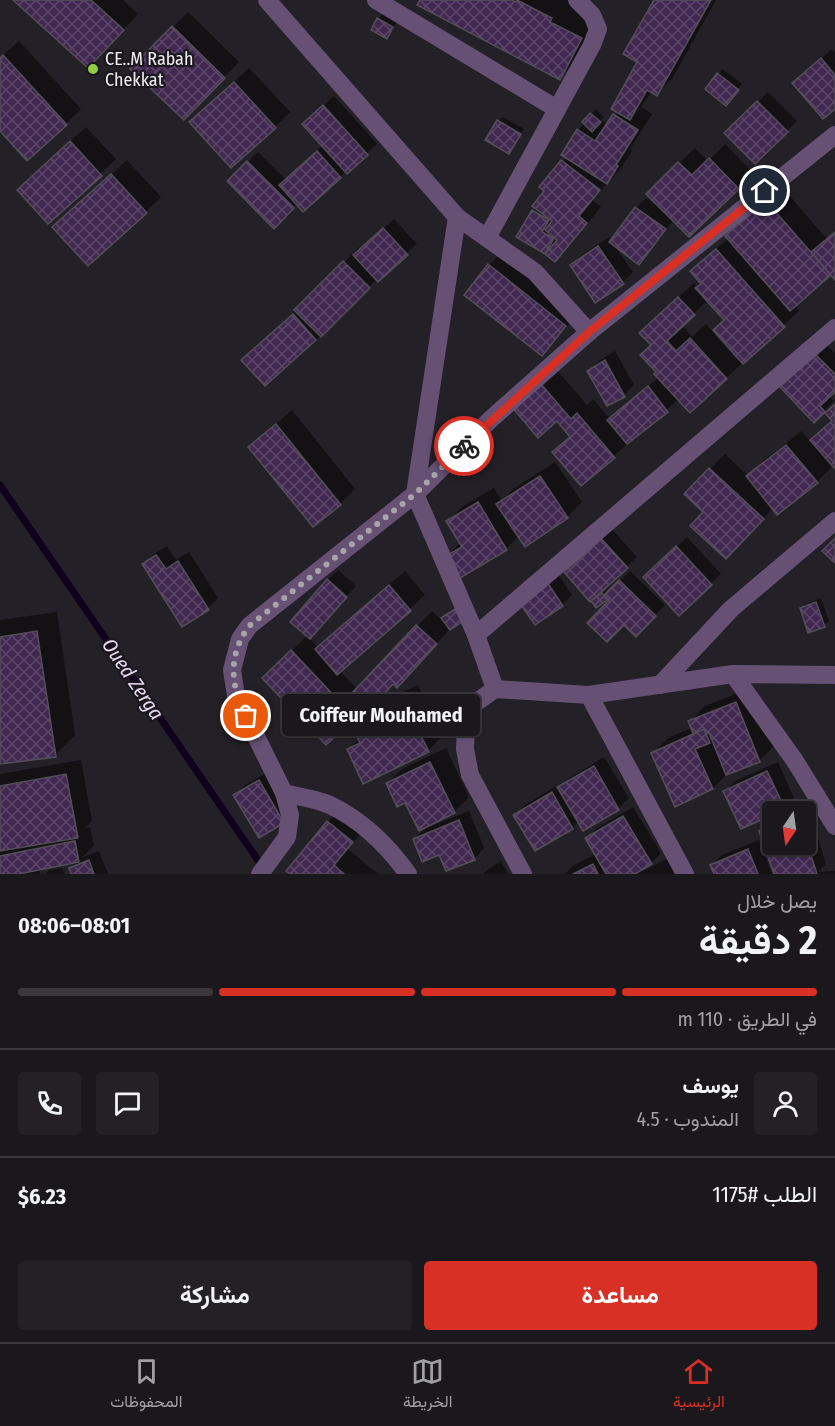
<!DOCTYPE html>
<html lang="ar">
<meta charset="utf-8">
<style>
:root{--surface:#1b181d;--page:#242126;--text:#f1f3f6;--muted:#a0a0a4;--line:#39373b;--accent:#d93025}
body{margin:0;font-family:"Fira Sans Condensed",Vazirmatn,sans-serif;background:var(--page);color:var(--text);direction:rtl;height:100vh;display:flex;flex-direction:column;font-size:22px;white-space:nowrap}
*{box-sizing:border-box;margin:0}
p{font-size:20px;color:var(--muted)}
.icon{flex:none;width:33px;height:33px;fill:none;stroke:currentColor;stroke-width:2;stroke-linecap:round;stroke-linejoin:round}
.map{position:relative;height:874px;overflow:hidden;direction:ltr}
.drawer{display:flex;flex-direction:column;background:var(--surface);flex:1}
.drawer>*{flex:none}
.needle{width:39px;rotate:193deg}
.tools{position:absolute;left:762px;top:801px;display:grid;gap:12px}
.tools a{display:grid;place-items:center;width:54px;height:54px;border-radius:6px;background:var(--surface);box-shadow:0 2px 4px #0004,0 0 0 2px var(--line);font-size:30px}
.pin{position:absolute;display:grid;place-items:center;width:51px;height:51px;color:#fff;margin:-26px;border:3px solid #fff;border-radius:50%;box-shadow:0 2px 6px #0007}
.courier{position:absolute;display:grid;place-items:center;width:60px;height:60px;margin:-30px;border:4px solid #d93025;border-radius:50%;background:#fff;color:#222;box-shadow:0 2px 8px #0007}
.bubble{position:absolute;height:42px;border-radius:6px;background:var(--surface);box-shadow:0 2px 4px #0004,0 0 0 2px var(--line);font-size:20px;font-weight:700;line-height:42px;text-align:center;direction:rtl}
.head em{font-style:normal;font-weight:700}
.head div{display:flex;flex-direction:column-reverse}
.head{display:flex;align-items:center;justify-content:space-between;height:102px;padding:0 18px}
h1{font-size:39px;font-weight:700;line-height:45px}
.bar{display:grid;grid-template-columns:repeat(4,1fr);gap:9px 6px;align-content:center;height:72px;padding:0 18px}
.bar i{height:8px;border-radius:4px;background:var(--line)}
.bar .active{background:var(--accent)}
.bar p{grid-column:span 4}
.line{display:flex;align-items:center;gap:15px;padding:0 18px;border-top:2px solid var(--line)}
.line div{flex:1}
.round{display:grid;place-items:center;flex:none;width:63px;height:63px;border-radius:6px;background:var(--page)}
.action{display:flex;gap:12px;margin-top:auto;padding:12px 18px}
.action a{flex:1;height:69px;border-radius:6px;background:var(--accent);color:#fff;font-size:24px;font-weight:700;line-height:69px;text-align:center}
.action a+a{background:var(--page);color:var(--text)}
.tab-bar{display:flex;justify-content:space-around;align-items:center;height:84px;border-top:2px solid var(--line);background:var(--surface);font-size:16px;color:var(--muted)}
.tab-bar a{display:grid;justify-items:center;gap:3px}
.tab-bar .active{color:var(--accent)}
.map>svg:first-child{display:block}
.shadow{fill:#0007;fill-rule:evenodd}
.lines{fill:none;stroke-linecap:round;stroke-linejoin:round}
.stream{stroke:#11001d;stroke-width:7}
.building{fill:url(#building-cross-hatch);stroke:#544f57;stroke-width:1.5}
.street{stroke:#665175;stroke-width:18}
.done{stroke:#a7a5aa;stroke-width:6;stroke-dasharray:0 10.8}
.route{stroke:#d93025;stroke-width:8}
.poi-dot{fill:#8fcd42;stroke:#1a171d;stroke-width:2}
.labels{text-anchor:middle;stroke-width:4.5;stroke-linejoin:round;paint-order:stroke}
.poi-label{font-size:18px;fill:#eeecf1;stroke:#1a171d;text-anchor:start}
.water-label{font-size:20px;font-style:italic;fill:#e9d9f5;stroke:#1a171d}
</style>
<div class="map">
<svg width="835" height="874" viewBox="0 0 835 874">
<defs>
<pattern id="building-cross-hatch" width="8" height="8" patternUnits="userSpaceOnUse" patternTransform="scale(1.5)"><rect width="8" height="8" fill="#402850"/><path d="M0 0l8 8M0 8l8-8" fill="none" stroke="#5c476a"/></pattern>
</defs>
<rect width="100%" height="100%" fill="#242027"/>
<g class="shadow">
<polygon points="15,0 123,0 138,14 104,51"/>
<polygon points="422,0 570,0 600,18 579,58 560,78"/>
<polygon points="655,0 716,0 672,79 656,94 652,91 641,107 652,114 630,149 632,151 622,167 592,200 601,207 570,245 555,260 550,246 545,252 533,211 546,191 541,187 567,157 578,130 596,109 604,117 601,120 608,125 618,112 639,62"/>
<polygon points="188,12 239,62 184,118 132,69"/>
<polygon points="383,14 397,22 386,37 378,19"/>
<polygon points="19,41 81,109 66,124 0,129 0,58"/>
<polygon points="832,49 835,53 835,107 804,73"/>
<polygon points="249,68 290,112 275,127 206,107"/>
<polygon points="723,69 742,84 730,99 718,74"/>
<polygon points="768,92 797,121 755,162 726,133"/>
<polygon points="334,96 377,144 303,210 297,203 274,226 229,181 258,152 286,180 323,145 314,114"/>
<polygon points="503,117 524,129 509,152 498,121"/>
<polygon points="86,127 116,159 48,222 34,175"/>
<polygon points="725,144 752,172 689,235 674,219 649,253 639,263 614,245 633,272 623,282 571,265 582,255 609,237 612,241 636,208 646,198 659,207 649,194 695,148 708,161"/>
<polygon points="127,160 161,197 146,212 69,212"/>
<path d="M782 187 827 239 835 232V278L831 273 794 305 799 311 726 378 679 399 581 484 554 452 571 436 557 419 514 407 556 369 587 405 593 399 610 419 659 377 652 345 656 318 694 283 698 287 702 283 707 256 729 238 727 236 742 221ZM708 300 725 320 741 359 738 361 706 324 692 337 682 325Z"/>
<polygon points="394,219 417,244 377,279 321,335 265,384 253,350 297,311 359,247 361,249"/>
<polygon points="504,250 580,310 557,339 542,354 489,265"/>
<polygon points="826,345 835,353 835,390 829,396 834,401 814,421 782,387"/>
<polygon points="615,351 634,385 624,395 608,404 589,371 599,361"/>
<polygon points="835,405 835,464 817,482 773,508 741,542 706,512 710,469 725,454 748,476 763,461 802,431 810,442 834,421"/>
<polygon points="292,410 355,489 340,504 250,447"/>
<polygon points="555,462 582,502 567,517 519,536 506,549 444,559 461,542 448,521 463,506 494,488 502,501 513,489"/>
<polygon points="608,525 637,557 590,599 587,552"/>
<polygon points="687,537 721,574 679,614 655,567"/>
<polygon points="167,546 176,560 189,552 218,598 208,608 144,564 154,554"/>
<polygon points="553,567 572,595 562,605 536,623"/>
<polygon points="338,570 356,586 309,638 318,648 405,571 425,595 340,671 357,689 432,611 446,624 443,618 460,606 451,628 397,686 394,683 371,707 418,685 443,735 428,751 349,749 359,739 352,724 371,708 367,704 326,743 279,663 308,635 328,580"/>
<polygon points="630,571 665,605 636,635 608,597 597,606 598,597 607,590 609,592"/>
<polygon points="821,598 829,621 824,625 801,608 806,604"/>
<polygon points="57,612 75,735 55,755 0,763 0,620"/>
<polygon points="751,688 774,746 759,761 728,773 713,788 653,754 668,738 692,728 690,721 705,706"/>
<polygon points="446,748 469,797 454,812 406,801 387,784 402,769"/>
<polygon points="604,757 629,798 619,808 583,829 579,821 573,828 535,849 515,815 525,805"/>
<polygon points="81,760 92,821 85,828 90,827 94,846 81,858 99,851 108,874 72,874 70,868 78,861 39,868 40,874 0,874 0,774"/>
<polygon points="778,762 794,798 784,808 772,812 772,813 742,827 725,791 735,781"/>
<polygon points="270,771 284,822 235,795 245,785"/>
<polygon points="343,807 367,826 348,849 378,874 292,874 328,822"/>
<polygon points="633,807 661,853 651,863 642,868 643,871 676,854 686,874 565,874 574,865 596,854 587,838 597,828"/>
<polygon points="809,809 826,864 818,872 835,871 835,874 775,874 761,831 772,820 772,844 806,844 806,812 800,812"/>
<polygon points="469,811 484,848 474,859 440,853 414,839 426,828"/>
<polygon points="759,840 772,874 716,874 712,865 722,855"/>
<polygon points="501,861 508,874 483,874 488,869"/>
<polygon points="62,868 64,874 46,874 49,870"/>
</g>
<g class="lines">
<polyline class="stream" points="0,485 264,869"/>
</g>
<g class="building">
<polygon points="13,0 91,0 124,30 88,68"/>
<polygon points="420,0 512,0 516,2 517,0 552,18 550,22 582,38 560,80 417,5"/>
<polygon points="654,0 711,0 657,96 647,90 630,120 611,109 637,62 623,54"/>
<polygon points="377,18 393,27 387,39 371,30"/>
<polygon points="172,26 225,78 184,120 130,69"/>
<polygon points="3,55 67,125 27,161 0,131 0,58"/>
<polygon points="821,58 835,75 835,109 823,119 792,83"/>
<polygon points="717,73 739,90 726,106 705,89"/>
<polygon points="234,82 276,128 231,168 189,122"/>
<polygon points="757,101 788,132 755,164 724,133"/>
<polygon points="323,105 368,155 347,174 302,124"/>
<polygon points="590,113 601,122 592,132 582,122"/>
<polygon points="613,114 638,130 616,165 618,166 607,184 561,155 577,129 595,141"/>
<polygon points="497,120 521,134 509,154 485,140"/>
<polygon points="70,141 102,176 48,224 17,190"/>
<polygon points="317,151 341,178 303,212 279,185"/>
<polygon points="709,158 739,189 689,237 646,194 678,162 692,175"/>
<polygon points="561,160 600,190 579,216 587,223 555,262 545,254 557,240 545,230 552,221 532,206 544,191 539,187"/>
<polygon points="247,161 294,208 274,229 227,181"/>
<polygon points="111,174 147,213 88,266 52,227"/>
<polygon points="766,201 831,275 790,311 725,236"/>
<polygon points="635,207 666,229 639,265 609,242"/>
<polygon points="532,210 549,220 542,232 554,238 545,254 516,237"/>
<polygon points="383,228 408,255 378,282 353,255"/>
<polygon points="835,232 835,280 811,252"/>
<polygon points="598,246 624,284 595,303 570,265"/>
<polygon points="716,249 785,327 743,364 713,330 724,320 695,288 701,284 690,271"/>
<polygon points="343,261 370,288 321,337 294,310"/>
<polygon points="488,264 566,326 542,356 464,295"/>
<polygon points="678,297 695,315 667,341 676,351 690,338 727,379 690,413 654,374 656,372 640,355 651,345 639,333"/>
<polygon points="293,314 316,340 265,386 241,360"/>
<polygon points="815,354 835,374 835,392 820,406 825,412 814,423 780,387"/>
<polygon points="605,360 625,397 607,406 587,371"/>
<polygon points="540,383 571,419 577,413 615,458 581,486 552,452 570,437 557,421 538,438 512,407"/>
<polygon points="648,386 668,412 627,444 607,420"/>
<polygon points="835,404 835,466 834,468 810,440 832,421 825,413"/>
<polygon points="276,424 341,505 313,527 248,447"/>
<polygon points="786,445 818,483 777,515 746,476"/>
<polygon points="709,468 764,519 726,559 690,526 703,512 684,494"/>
<polygon points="540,476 568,518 525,547 496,504"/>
<polygon points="478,502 507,550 455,581 442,558 462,547 446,521"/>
<polygon points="597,534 628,568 590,602 564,572 586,553 581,548"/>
<polygon points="835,538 835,563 822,551"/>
<polygon points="676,546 712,585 679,616 643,577"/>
<polygon points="156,555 166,569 178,561 209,610 182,627 142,564"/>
<polygon points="543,576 563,606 535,625 514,595"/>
<polygon points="327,579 347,597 310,639 290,622"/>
<polygon points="619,580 656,616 636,637 624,625 607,642 587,623 609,600 604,595"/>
<polygon points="389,585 411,611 337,675 315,649"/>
<polygon points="602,593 607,600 596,608 591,601"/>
<polygon points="816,602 825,627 808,633 800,608"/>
<polygon points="455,609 462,622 450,630 441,618"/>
<polygon points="416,625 437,644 397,688 393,684 370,709 352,693"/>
<polygon points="37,631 56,757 0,764 0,637"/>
<polygon points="291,650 355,718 326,745 262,678"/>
<polygon points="403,699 429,752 363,784 347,749 360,743 351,724"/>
<polygon points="736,702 760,762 726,775 709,733 695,738 688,721"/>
<polygon points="704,729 710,743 695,749 713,789 675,807 651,753"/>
<polygon points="430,762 455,813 419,831 405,803 397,807 386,783"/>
<polygon points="594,766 619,810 583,831 557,787"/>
<polygon points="767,771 785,809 772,812 772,815 741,829 723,791"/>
<polygon points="66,774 78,838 0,851 0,786"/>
<polygon points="259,780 284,823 259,838 233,795"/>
<polygon points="552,792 573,829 535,851 513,815"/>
<polygon points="623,816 652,864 635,874 606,874 585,838"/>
<polygon points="459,820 475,860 446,871 439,855 422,862 413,839"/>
<polygon points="327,821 353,842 334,865 344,874 290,874 286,871"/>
<polygon points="772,826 772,844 806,844 806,840 817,874 774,874 759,831"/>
<polygon points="75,841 79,862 19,874 0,874 0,856"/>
<polygon points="748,849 758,874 714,874 710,865"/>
<polygon points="89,860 94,874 71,874 69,868"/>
<polygon points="593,864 598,874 573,874"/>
</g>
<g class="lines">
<g class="street">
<polyline points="267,0 457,217 415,494 476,635 495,689"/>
<polyline points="376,0 557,109"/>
<polyline points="457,217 535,272 589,332"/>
<polyline points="487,238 592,45 598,29 592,15 577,0"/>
<polyline points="476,635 835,328"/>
<polyline points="733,674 795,761 835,826"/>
<polyline points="660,685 731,609 835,521"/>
<polyline points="589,695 685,874"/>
<path d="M284 793C299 797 317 799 330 805 361 820 388 846 408 874"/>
<polyline points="260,874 287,837 290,815 284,793 236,696 232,670 240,639 249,626 415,494 491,419 589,332 835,135"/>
<polyline points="523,874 470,775 465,749 466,726 474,704 495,689 589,695 733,674 835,675"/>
</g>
</g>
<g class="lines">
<path class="done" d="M246 716C230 685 228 655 249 626L415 494 464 446"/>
<polyline class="route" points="464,446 589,332 765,191"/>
</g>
<circle class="poi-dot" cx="93" cy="69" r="6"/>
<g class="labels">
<g class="poi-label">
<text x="105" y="65">CE..M Rabah<tspan x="105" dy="21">Chekkat</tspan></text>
</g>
<g class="water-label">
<text transform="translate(133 679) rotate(56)" y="7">Oued Zerga</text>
</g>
</g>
</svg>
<div class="tools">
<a><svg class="needle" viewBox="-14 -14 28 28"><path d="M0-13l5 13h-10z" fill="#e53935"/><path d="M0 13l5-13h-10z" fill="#a0a0a4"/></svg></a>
</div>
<div class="pin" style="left:246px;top:716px;background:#ea580c"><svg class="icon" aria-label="bag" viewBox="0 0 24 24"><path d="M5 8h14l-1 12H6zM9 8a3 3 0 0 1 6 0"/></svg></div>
<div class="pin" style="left:765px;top:191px;background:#1f2937"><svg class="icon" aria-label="home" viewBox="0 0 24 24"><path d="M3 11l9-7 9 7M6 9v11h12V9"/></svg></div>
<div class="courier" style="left:464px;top:446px"><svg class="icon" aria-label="bike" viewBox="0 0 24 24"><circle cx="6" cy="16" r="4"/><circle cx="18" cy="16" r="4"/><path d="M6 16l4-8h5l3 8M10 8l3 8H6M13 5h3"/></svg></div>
<div class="bubble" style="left:282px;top:694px;width:198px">Coiffeur Mouhamed</div>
</div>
<section class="drawer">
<div class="head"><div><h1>2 دقيقة</h1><p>يصل خلال</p></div><em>08:01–08:06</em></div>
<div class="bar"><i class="active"></i><i class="active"></i><i class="active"></i><i></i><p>في الطريق · 110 m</p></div>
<div class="line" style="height:108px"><a class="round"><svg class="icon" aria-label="person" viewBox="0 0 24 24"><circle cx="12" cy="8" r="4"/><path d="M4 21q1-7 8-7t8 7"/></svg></a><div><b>يوسف</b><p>المندوب · 4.5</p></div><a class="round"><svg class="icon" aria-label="chat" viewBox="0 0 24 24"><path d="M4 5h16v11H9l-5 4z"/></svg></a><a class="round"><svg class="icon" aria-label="phone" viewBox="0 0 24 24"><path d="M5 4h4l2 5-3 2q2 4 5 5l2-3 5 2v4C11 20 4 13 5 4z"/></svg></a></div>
<div class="line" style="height:78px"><div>الطلب #1175</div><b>$6.23</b></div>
<div class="action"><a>مساعدة</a><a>مشاركة</a></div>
</section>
<nav class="tab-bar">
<a class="active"><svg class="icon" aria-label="home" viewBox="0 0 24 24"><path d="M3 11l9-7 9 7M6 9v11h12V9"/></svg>الرئيسية</a>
<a><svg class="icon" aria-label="map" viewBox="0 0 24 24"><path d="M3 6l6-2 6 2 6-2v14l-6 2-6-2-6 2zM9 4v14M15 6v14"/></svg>الخريطة</a>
<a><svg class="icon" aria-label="saved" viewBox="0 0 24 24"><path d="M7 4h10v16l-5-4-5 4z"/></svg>المحفوظات</a>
</nav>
